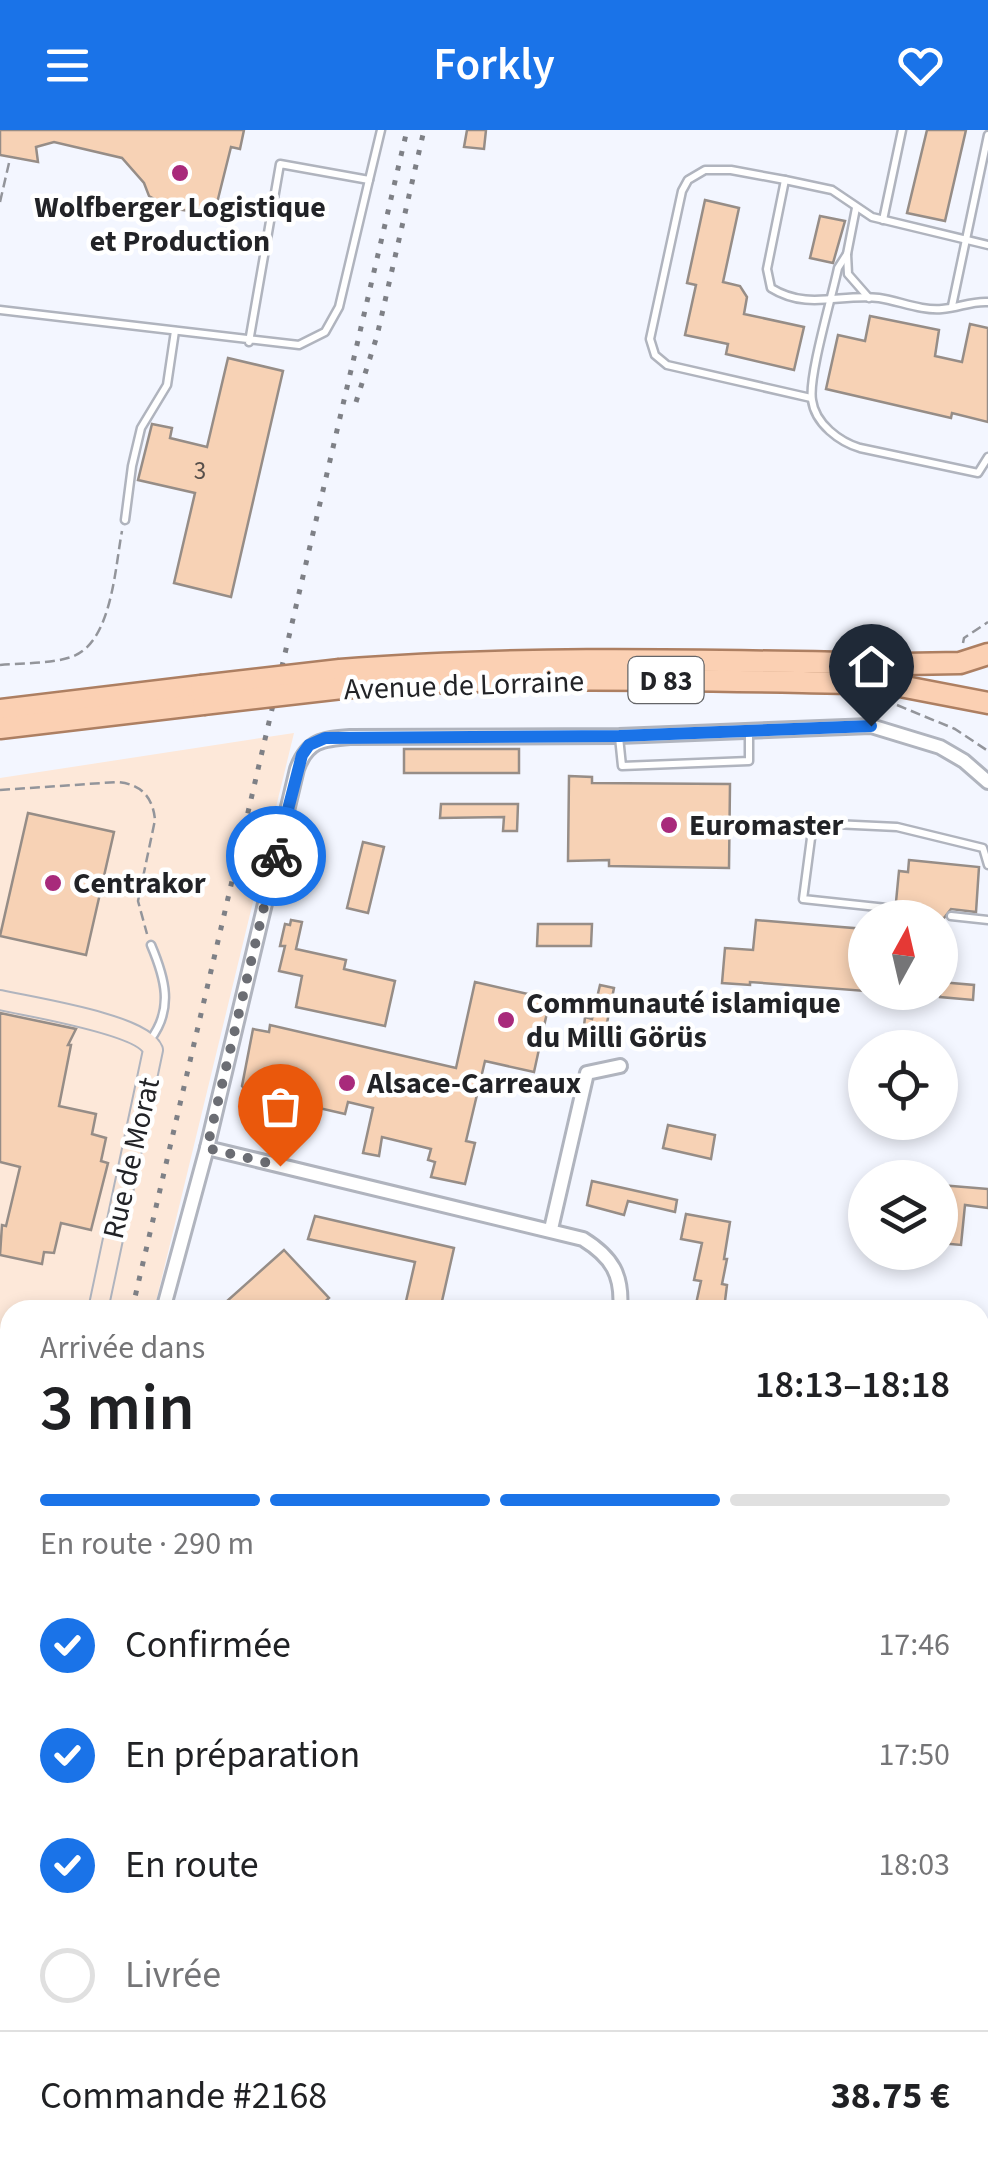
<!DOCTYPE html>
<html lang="fr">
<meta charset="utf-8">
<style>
:root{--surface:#fff;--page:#f2f2f2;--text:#202124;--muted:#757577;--line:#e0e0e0;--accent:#1a73e8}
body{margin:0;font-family:"Source Sans 3",sans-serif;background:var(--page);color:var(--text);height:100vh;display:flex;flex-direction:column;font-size:38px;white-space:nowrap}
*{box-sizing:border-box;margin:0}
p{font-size:32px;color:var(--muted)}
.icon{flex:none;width:55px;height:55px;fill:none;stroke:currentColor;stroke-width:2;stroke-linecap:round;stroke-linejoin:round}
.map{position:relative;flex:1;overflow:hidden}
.panel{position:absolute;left:0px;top:1170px;width:990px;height:882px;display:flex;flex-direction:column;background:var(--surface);border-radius:30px 30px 0 0;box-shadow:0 5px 15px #0003}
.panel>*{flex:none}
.needle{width:65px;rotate:8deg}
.tools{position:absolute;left:848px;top:770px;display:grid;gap:20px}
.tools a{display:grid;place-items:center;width:110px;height:110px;border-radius:50%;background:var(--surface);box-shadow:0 5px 15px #0003;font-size:50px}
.pin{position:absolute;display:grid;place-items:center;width:85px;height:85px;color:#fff;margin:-102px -42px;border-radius:50% 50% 50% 0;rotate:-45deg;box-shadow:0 0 10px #0007}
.pin .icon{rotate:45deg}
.courier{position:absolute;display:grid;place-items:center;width:100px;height:100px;margin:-50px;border:8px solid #1a73e8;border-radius:50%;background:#fff;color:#222;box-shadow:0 2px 12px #0007}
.summary em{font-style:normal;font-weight:600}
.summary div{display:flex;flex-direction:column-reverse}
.summary{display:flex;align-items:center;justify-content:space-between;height:170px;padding:0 40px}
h1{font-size:65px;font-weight:600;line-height:75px}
.bar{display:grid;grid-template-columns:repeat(4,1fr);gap:15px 10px;align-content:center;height:120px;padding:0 40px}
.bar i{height:12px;border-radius:8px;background:var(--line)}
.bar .current{background:var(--accent)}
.bar p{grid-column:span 4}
.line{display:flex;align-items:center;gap:25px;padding:0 40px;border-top:2px solid var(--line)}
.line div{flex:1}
ol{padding:0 40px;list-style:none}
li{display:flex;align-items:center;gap:30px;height:110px}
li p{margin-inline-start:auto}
li .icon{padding:10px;border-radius:50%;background:var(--accent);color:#fff;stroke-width:4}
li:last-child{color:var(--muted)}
li i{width:55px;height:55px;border:5px solid var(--line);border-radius:50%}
header{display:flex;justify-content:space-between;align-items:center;height:130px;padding:0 40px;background:var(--accent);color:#fff;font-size:45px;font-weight:600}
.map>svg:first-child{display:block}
.commercial{fill:#fde8d9}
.building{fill:#f7d2b5;stroke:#968d87;stroke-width:2.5}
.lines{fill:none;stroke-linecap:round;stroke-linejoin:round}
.lane-casing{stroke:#b0b4be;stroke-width:11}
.street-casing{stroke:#b0b4be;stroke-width:18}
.secondary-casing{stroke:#b0b4be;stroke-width:22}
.primary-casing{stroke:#ad7f62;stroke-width:25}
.path{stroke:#93959b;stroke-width:2.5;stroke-dasharray:10 5;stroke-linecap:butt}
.lane{stroke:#fff;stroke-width:6}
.street{stroke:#fff;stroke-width:12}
.secondary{stroke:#fde8d9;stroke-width:18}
.primary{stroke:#fbd0b3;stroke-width:20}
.rail{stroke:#7e8086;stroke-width:5;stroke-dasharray:5 10;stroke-linecap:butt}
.primary-bridge-casing{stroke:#ad7f62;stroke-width:25;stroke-linecap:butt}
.primary-bridge{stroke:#fbd0b3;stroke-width:20}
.done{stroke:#6b6d73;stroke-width:10;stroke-dasharray:0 18}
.route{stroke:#1a73e8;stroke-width:12}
.poi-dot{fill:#a82a7b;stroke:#fff;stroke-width:4}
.labels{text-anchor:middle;stroke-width:9;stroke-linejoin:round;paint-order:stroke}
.number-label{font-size:25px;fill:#574f4a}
.shield{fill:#fff;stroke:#646568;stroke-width:2.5}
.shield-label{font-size:28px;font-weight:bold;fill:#222327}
.poi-label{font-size:30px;font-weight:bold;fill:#222327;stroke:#fff;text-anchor:start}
.street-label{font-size:30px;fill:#222327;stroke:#fff}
</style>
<header><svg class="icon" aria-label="menu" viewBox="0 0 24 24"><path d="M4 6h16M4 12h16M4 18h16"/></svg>Forkly<svg class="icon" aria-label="heart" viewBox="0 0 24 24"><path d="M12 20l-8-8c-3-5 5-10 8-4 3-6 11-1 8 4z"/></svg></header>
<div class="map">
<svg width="988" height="2052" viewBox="0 0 988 2052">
<rect width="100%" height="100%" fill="#f3f6ff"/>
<polygon class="commercial" points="294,603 154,1180 10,1180 10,1783 0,1825 0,648"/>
<g class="building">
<polygon points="0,0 244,0 240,19 231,17 216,77 189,81 170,78 149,66 144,53 122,28 54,12 36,17 38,32 0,25"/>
<polygon points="467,0 486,0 484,19 464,17"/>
<polygon points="927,0 966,0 945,91 907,83"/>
<polygon points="705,70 739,78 723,152 740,156 747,167 744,184 804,197 794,240 726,224 728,214 685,205 696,155 687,153"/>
<polygon points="820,86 845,91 833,133 810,128"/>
<polygon points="870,186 939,200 935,226 962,232 970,194 988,198 988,292 952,283 951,288 826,259 838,205 865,211"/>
<polygon points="228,228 283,241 231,467 174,453 195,363 138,350 152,294 172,298 170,308 207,317"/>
<rect x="404" y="619" width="115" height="24"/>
<polygon points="569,646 592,647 592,653 730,654 729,738 609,736 609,730 568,731"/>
<polygon points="441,674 518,674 517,701 503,701 504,687 440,688"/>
<polygon points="28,683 114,702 86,825 0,806"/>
<polygon points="363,712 384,717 368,783 347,778"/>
<polygon points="909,730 979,737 976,782 951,779 944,788 895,788 903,779 896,772 899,741 908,742"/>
<polygon points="291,790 302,792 296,819 346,830 344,839 395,851 385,896 296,877 302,846 279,841 285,816 280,816 285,794 290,795"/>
<polygon points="756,790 865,799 865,861 750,852 750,855 722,853 725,818 753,820"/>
<polygon points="538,794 592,794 591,816 537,816"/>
<polygon points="475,852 550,869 534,942 485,931 466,1011 475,1013 465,1054 431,1047 435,1032 428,1030 431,1019 382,1007 379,1026 363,1023 373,978 348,972 345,984 306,975 305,978 277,972 278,964 249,965 242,956 253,899 269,902 270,895 456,938"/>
<polygon points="940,852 974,855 973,870 940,867"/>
<polygon points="600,855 614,858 607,893 618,895 615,912 583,905 585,887 592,889"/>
<polygon points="0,883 76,899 68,915 71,915 59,976 96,984 92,1004 106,1008 101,1031 108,1033 91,1100 61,1093 54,1123 44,1122 42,1134 0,1125 2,1095 6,1096 20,1037 0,1032"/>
<polygon points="668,995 715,1005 711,1029 663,1018"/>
<polygon points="592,1051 677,1070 675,1082 628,1071 624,1085 587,1075"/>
<polygon points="940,1055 988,1059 988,1078 965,1075 961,1115 940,1113"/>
<polygon points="686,1084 730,1092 724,1129 727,1129 722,1154 727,1155 724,1179 696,1174 701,1151 694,1150 702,1113 681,1109"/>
<polygon points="315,1086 454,1118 440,1180 404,1180 415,1132 308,1109"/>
<polygon points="284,1120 329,1168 316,1180 217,1180"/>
</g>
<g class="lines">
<defs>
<g id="lane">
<polyline points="369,50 381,0"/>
<path d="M785 50 767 139 771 158C808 181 841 163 879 168 899 171 922 181 942 179 959 178 970 171 988 172"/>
<polyline points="856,78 847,124 848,144 869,168"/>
<polyline points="883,90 902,0"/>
<path d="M847 124 838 138C832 167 808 247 812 270 815 294 840 312 860 318L978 343 988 327"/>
<polyline points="952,176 988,5"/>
<polyline points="0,180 299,215 325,202 339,177 369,50 280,34 249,212"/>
<polyline points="811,268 667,235 655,225 650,209 682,61 688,50 705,40 731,40 785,50 832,60 872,87 988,115"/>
<polyline points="125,390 132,336 141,298 167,255 175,201"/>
<polyline points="619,607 622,636 749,631 749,601"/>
<polyline points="896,779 803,769 813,693 897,697 983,718 988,735"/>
<polyline points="951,786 988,790"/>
<path d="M150 910C174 879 165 848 151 815"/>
<polyline points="980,1683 988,1682"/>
<polyline points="980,1897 988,1899"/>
<polyline points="755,2042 770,2052"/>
<polyline points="534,2052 535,2042"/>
<polyline points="648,2052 650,2042"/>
</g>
<g id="street">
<path d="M207 1018 583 1109C612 1127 623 1145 620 1180"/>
<polyline points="551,1099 587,943 620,936"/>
<path d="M163 1180 207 1018 297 639C307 611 322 609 350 607L619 606 871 596 940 617 964 631 988 652"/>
<polyline points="152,2052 154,2042"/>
</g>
<g id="secondary">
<path d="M0 870C30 877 143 894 153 920L98 1180"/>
<polyline points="0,1607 10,1565"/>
<polyline points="0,1883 10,1840"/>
<polyline points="815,2042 822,2052"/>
</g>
<g id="primary">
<path d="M340 540C528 525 716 531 904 534L960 533 988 524"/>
<path d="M342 558C513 545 683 550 855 553L900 556 988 573"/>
<polyline points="0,580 201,556"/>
<polyline points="0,598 203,574"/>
</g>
</defs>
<use href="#lane" class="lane-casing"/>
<use href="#street" class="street-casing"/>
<use href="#secondary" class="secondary-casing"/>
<use href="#primary" class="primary-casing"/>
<g class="path">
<polyline points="0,72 9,33"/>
<polyline points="963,513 964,508 988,492"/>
<path d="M0 535C22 533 50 534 71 527 112 514 115 437 122 401"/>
<polyline points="897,575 955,599 988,621"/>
<path d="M0 660 117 652C141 654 153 667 155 690L138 771 147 804"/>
</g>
<use href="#lane" class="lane"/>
<use href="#street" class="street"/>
<use href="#secondary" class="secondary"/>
<use href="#primary" class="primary"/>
<g class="rail">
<polyline points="356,272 377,206 424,0"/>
<polyline points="132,1180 407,0"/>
<polyline points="0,1711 10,1669"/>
<polyline points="0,1746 10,1703"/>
</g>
<defs>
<g id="primary-bridge">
<polyline points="201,556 340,540"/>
<polyline points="203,574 342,558"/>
</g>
</defs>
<use href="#primary-bridge" class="primary-bridge-casing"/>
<use href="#primary-bridge" class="primary-bridge"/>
</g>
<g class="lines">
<polyline class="done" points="276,726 207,1018 280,1036"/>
<polyline class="route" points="276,726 302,625 309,615 325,608 619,606 871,596"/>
</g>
<g class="poi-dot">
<circle cx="180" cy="43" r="10"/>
<circle cx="669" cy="695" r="10"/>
<circle cx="53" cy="753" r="10"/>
<circle cx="506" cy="890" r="10"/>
<circle cx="347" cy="953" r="10"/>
</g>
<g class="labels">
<g class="number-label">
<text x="200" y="349">3</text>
</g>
<rect class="shield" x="628.5" y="527" width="75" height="46" rx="8"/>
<g class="shield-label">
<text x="666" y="560">D 83</text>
</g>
<g class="poi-label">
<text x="180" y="87" text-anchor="middle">Wolfberger Logistique<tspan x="180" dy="34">et Production</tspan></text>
<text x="689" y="705">Euromaster</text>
<text x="73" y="763">Centrakor</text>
<text x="526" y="883">Communauté islamique<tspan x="526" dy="34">du Milli Görüs</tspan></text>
<text x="367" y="963">Alsace-Carreaux</text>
</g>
<g class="street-label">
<text transform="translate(464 555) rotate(-2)" y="10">Avenue de Lorraine</text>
<text transform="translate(131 1028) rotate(-77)" y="10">Rue de Morat</text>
</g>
</g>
</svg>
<div class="tools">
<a><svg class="needle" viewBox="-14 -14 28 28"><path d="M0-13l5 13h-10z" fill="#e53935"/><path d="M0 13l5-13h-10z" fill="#757577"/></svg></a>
<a><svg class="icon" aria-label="locate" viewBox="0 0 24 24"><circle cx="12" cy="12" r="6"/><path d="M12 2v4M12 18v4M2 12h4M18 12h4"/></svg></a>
<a><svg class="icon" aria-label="layers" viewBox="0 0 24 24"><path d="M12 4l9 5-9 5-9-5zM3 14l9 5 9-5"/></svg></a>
</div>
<div class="pin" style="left:280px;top:1036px;background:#ea580c"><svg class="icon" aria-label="bag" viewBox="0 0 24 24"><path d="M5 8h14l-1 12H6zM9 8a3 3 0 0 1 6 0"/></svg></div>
<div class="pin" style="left:871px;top:596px;background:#1f2937"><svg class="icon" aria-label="home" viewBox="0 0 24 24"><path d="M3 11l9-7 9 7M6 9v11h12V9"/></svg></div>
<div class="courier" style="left:276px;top:726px"><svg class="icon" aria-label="bike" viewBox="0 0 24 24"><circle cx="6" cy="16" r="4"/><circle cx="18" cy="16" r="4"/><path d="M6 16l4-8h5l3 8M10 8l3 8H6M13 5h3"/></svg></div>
<section class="panel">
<div class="summary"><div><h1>3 min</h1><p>Arrivée dans</p></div><em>18:13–18:18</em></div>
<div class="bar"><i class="current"></i><i class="current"></i><i class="current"></i><i></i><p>En route · 290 m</p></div>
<ol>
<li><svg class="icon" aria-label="check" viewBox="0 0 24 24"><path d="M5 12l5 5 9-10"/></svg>Confirmée<p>17:46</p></li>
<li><svg class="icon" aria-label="check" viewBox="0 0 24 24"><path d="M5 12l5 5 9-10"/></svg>En préparation<p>17:50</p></li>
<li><svg class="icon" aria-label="check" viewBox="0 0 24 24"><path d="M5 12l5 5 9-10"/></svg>En route<p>18:03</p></li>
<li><i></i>Livrée</li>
</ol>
<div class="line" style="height:130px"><div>Commande #2168</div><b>38.75 €</b></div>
</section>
</div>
